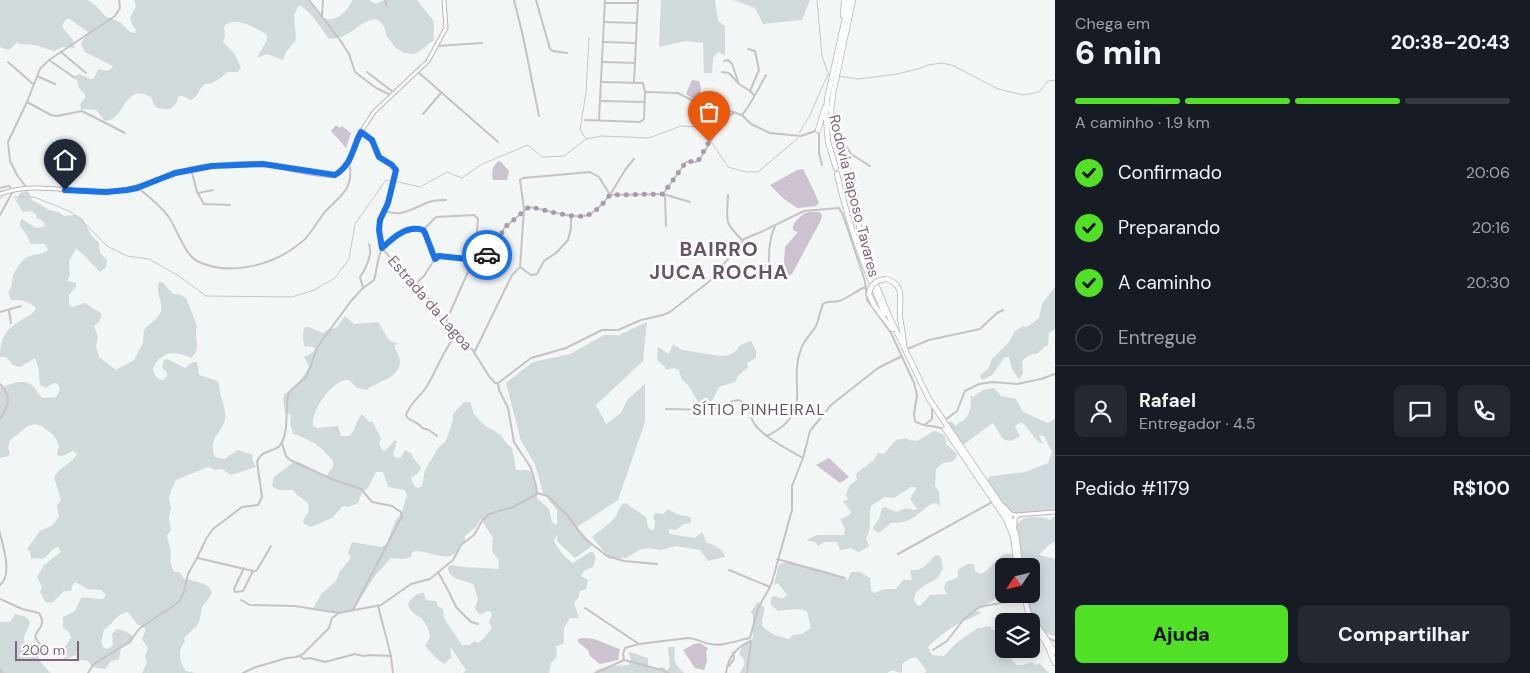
<!DOCTYPE html>
<html lang="pt">
<meta charset="utf-8">
<style>
:root{--surface:#171b24;--page:#242831;--text:#f1f3f6;--muted:#9ea1a6;--line:#363941;--accent:#50e127}
body{margin:0;font-family:"DM Sans",sans-serif;background:var(--page);color:var(--text);height:100vh;display:flex;flex-direction:column;font-size:19px;white-space:nowrap}
*{box-sizing:border-box;margin:0}
p{font-size:16px;color:var(--muted)}
.icon{flex:none;width:28px;height:28px;fill:none;stroke:currentColor;stroke-width:2;stroke-linecap:round;stroke-linejoin:round}
.map{position:relative;flex:1;overflow:hidden}
.details{display:flex;flex-direction:column;background:var(--surface);width:475px}
.details>*{flex:none}
.needle{width:32px;rotate:235deg}
.tools{position:absolute;left:995px;top:558px;display:grid;gap:10px}
.tools a{display:grid;place-items:center;width:45px;height:45px;border-radius:8px;background:var(--surface);box-shadow:0 2px 12px #0003;font-size:25px}
.scale{position:absolute;left:15px;bottom:12px;width:64px;box-sizing:border-box;padding-left:5px;border:2px solid #836583;border-top:0;font-size:14px;line-height:18px;white-space:nowrap;color:#836583;-webkit-text-stroke:4px #fff;paint-order:stroke}
.pin{position:absolute;display:grid;place-items:center;width:42px;height:42px;color:#fff;margin:-51px -21px;border-radius:50% 50% 50% 0;rotate:-45deg;box-shadow:0 0 5px #0007}
.pin .icon{rotate:45deg}
.courier{position:absolute;display:grid;place-items:center;width:50px;height:50px;margin:-25px;border:4px solid #1a73e8;border-radius:50%;background:#fff;color:#222;box-shadow:0 1px 6px #0007}
.summary em{font-style:normal;font-weight:800}
.summary div{display:flex;flex-direction:column-reverse}
.summary{display:flex;align-items:center;justify-content:space-between;height:85px;padding:0 20px}
h1{font-size:32px;font-weight:800;line-height:38px}
.bar{display:grid;grid-template-columns:repeat(4,1fr);gap:8px 5px;align-content:center;height:60px;padding:0 20px}
.bar i{height:6px;border-radius:4px;background:var(--line)}
.bar .on{background:var(--accent)}
.bar p{grid-column:span 4}
.line{display:flex;align-items:center;gap:12px;padding:0 20px;border-top:1px solid var(--line)}
.line div{flex:1}
.round{display:grid;place-items:center;flex:none;width:52px;height:52px;border-radius:8px;background:var(--page)}
ol{padding:0 20px;list-style:none}
li{display:flex;align-items:center;gap:15px;height:55px}
li p{margin-inline-start:auto}
li .icon{padding:5px;border-radius:50%;background:var(--accent);color:#111;stroke-width:4}
li:last-child{color:var(--muted)}
li i{width:28px;height:28px;border:2px solid var(--line);border-radius:50%}
.primary-button{display:flex;gap:10px;margin-top:auto;padding:10px 20px}
.primary-button a{flex:1;height:58px;border-radius:8px;background:var(--accent);color:#111;font-size:20px;font-weight:800;line-height:58px;text-align:center}
.primary-button a+a{background:var(--page);color:var(--text)}
main{display:flex;flex:1;min-height:0}
.map>svg:first-child{display:block}
.green{fill:#d1dadb}
.water{fill:#cdc2cf}
.lines{fill:none;stroke-linecap:round;stroke-linejoin:round}
.stream{stroke:#cdc2cf;stroke-width:1}
.secondary-casing{stroke:#bdb3bd;stroke-width:5}
.highway-casing{stroke:#b9b2b9;stroke-width:6}
.street{stroke:#c8c1c8;stroke-width:2}
.secondary{stroke:#fff;stroke-width:3}
.highway{stroke:#fff;stroke-width:4.5}
.highway-bridge-casing{stroke:#b9b2b9;stroke-width:6;stroke-linecap:butt}
.highway-bridge{stroke:#fff;stroke-width:4.5}
.done{stroke:#aa98ab;stroke-width:5;stroke-dasharray:0 9}
.route{stroke:#1a73e8;stroke-width:6}
.labels{text-anchor:middle;stroke-width:5;stroke-linejoin:round;paint-order:stroke}
.street-label{font-size:15px;fill:#836583;stroke:#fff}
.neighbourhood-label{font-size:16px;letter-spacing:1px;fill:#685368;stroke:#fff}
.district-label{font-size:20px;font-weight:bold;letter-spacing:1px;fill:#685368;stroke:#fff}
</style>
<main>
<div class="map">
<svg width="1055" height="673" viewBox="0 0 1055 673">
<rect width="100%" height="100%" fill="#f2f6f4"/>
<g class="green">
<path d="M0 0H88L95 5 105 16 120 22 130 32 135 33 136 29 133 27 130 18 136 6 134 0H309C314 5 315 12 321 16 333 26 349 11 352 0H369L376 4 384 0H417L433 20C436 26 432 33 434 40 421 49 416 60 399 50 398 49 397 49 396 48 392 44 391 40 386 36 386 29 383 21 375 19 356 22 348 42 328 38 322 29 309 9 299 5L294 15 296 40 286 52 283 60 267 54 257 58 267 40V35C257 28 232 14 224 27L225 36 223 42 234 53 241 67 238 72H227C222 77 213 85 205 84 199 88 198 97 191 100L183 96H179L175 105 170 109C157 109 155 109 151 97 123 82 126 120 105 121L96 110 81 109 80 104 85 98V94L79 88 77 80 74 76 80 74 90 79H93L99 69 107 71 111 69 113 66 85 52 81 44 88 32 68 18 65 20 62 27 73 40 75 48 63 47 54 51 35 45 19 44 17 42 14 46 8 50 0 47Z"/>
<polygon points="661,0 715,0 718,21 725,26 725,55 718,52 713,58 712,73 704,73 703,43 686,41 659,47"/>
<polygon points="733,0 810,0 802,20 763,24 755,8"/>
<path d="M28 191 32 200C37 202 40 205 44 207 50 212 58 210 64 216L76 215 83 219 91 235 99 243 100 253 107 260 106 267 100 272 83 254 76 249 69 261 70 275 67 281 76 283V287L69 295V305L72 307 85 303 102 314 99 322 94 326 98 337 96 346 99 357 116 370 134 360 143 343 144 330C148 324 159 319 161 311 163 301 155 293 159 282L163 283 173 294H179L186 298 197 326C193 338 203 348 191 358 175 350 161 351 153 368 154 374 156 379 163 380L167 376V373L162 367 164 360 167 359 185 368 193 362H197L199 375 217 381 219 384C219 396 227 408 225 420 222 433 207 438 215 457L224 459 238 450 253 455 252 459 256 467 231 475 222 469 215 470 208 467 176 480 171 491 169 498 171 507 169 519 171 530 167 536 171 552 170 562 174 572H179L184 579C194 581 206 582 212 591 210 600 204 602 202 608 200 614 201 621 196 627 192 631 188 633 184 638L185 642C177 650 179 662 186 671L195 673H142L147 663 145 656 148 648 142 639 146 629 137 624 128 612C117 613 113 624 104 630L101 642 104 648 108 649 113 645 112 634 117 629C123 630 132 633 134 639L130 644 121 648 119 659 111 661 105 669 92 667 88 661 80 660 76 655 66 659 61 656V652L71 638 69 632 63 628V617L75 611 81 598C87 596 96 600 103 599L106 595 101 590 88 589 75 582 73 584 71 591H64L52 603 45 602 42 595 40 592 42 587 37 577 44 565 61 552 58 547C50 549 50 555 44 558 40 560 36 557 31 559L30 552 27 549 40 531 53 525 59 516 57 505 61 500 54 477C60 467 72 463 77 454L73 451 62 456H58L57 454 59 446 56 439 51 433 42 426 35 424 28 426 10 440 8 448 10 454 8 456 0 458V388C11 384 25 377 35 388 38 392 39 395 43 398L56 397 60 390 58 384 54 383 46 388 40 385 38 367 35 358 20 367 13 365 6 357H0C0 341 4 330 20 321 26 317 32 315 36 309 31 301 20 300 11 300L8 292C14 286 11 280 14 273 16 270 20 263 23 260 30 253 41 256 48 250L45 244H31L26 234 20 226V222L22 219 36 228 43 227 45 225 43 221 36 218V214L31 211 23 212 16 201 20 193Z"/>
<path d="M1055 287V329L1049 333 1048 345 1044 347 1037 354C1032 353 1024 358 1022 362L1023 373 1020 379C1014 375 1010 365 1009 357H1005L992 375 983 380 980 377 981 374 988 369 992 359 1009 342 1014 332 1023 326 1027 327 1039 318 1042 304Z"/>
<path d="M345 316 354 324 378 322 389 340 398 344 394 345C395 350 399 355 400 360 401 379 376 381 367 390L357 388 349 380C333 378 310 412 313 426L317 428 338 426 341 436H349C356 430 356 420 362 414L369 422 372 421 381 438 379 444 383 451 386 450 395 440 397 442 393 454 394 457 398 458 401 457 405 450 412 454 413 458 421 467 418 473 411 478 415 487 418 488 422 486 425 470 438 448 446 441 453 420V414L464 402H470L474 414 484 425 501 435 506 443 512 448 516 470H527L532 472 537 492V498L549 509 552 522 557 525V510L543 493 535 464 521 441 506 383 533 362 570 354 604 335H619L647 322 643 361 596 405 606 424 621 413 628 399 645 384V422L618 500 577 527 593 545 575 558 557 541V534L554 541C558 549 565 558 573 563L590 552H593L596 558 593 567 584 571 581 576 588 580 586 589 580 591 578 598 574 603 579 618H570C568 621 565 625 564 629 563 634 565 639 563 644L556 646 557 656 551 663 549 673H463L466 670 451 648H450L452 659 450 658 445 664 438 660 425 646 430 637C429 631 426 622 421 618 415 614 410 612 408 604 411 598 417 592 424 593L426 600 436 601 438 606 443 609 444 618 462 645H469L475 641 478 643 483 639 492 628 489 622 492 615 491 612 488 611 480 615 475 609 478 598 473 584C464 580 448 580 448 567L452 565 463 567 499 569 498 559 492 551 493 538 481 519 476 527 465 536V542C461 546 458 551 454 554 443 562 425 548 412 552L411 557 403 559 391 558 374 577 353 611 342 613 312 610 322 593 336 581 340 571 351 558 348 553 352 542 381 547 387 544 395 521 401 514 407 496 405 490 388 487 383 472H376L368 488 362 492 358 503 348 507 343 506 332 518 311 527 304 524 303 521 309 511 308 503 296 494 293 490H278L272 486 274 477 295 461 303 464 324 477 327 475 333 467V461C328 456 324 450 318 446 315 443 297 434 293 434L290 423 291 415 285 412 283 399 285 394 293 389 305 374 309 366 304 357 313 352 315 348 308 346 305 347C303 342 302 332 305 327H309L323 333 327 330 336 328Z"/>
<path d="M751 341 756 351V358L747 363 748 367 738 376 735 382 719 387C714 397 712 407 700 405L688 385 682 380 679 370 673 368 666 370 665 367 657 360 658 347 669 354 673 344 682 350 720 356 730 355 737 350 740 345Z"/>
<path d="M994 388 1001 396 1016 399 1023 412 1048 423 1055 419V512L1040 511 1018 514 1011 512 998 499 987 481 989 477 992 476 1025 472 1048 463 1052 452 1044 436 1039 435 1043 444C1033 440 1030 428 1021 422L1015 426 1020 436C1002 448 1002 435 993 423L963 445 959 443 948 423 951 421 956 426 958 423C970 420 972 405 970 395L973 397 983 390Z"/>
<path d="M934 431C942 433 947 435 946 444L957 454C956 462 950 462 943 463L936 469 935 486 939 492 940 506 936 503C929 504 927 507 922 511 912 520 904 523 891 523L879 533 874 530 873 527 879 519 882 508 885 507 896 512 906 508 914 510 917 509 910 499 916 489 915 487H911L894 498 884 497 871 506C868 518 873 527 866 538L869 546 859 552 851 548 840 550 837 542H824L818 546 815 542 806 540 817 535H844L845 529 840 519 849 515 851 512 843 501 848 500 846 494 850 485 857 480 856 474C864 466 874 463 878 453L884 454 896 440 907 438 909 440 917 441Z"/>
<path d="M625 503 646 517 648 527 651 530 654 529 655 522 653 516 656 513 663 514 668 509 677 514 690 517 691 520 690 523 684 524 676 530 668 529 670 534 695 538 702 532 707 543C714 544 723 549 725 557L708 561 700 550 676 546 661 550 648 548 639 550 626 558 610 559 592 537 611 522 616 516 621 505Z"/>
<path d="M1055 516V542L1050 544 1039 555 1055 559V636C1035 633 1029 611 1024 594H1031V566H1021L1015 559 1014 566H1004V594L976 611 982 612C975 617 968 619 960 623 954 625 932 642 928 647L932 655 944 656 956 643 978 628 990 626 992 630 1003 628 1004 649 1016 665H1023L1032 662 1036 665 1039 663 1049 673H924L927 671 916 657 909 659 902 664V672L900 673 892 670 887 673H740C744 665 748 662 739 654L742 647 753 638V615L751 612 757 603 758 602 765 608 762 620V626L774 635 789 639 793 635 802 634 811 628C810 626 808 614 807 612 802 607 785 610 778 611L770 604 772 597 775 596 782 599 787 595 778 583 774 585 778 567 781 563 788 562 828 572 848 580 851 572H860L870 578 871 590 874 593 885 589H896L903 580H912L910 570C921 572 928 564 934 556L938 555 941 558 943 569C941 572 939 576 937 578 928 585 915 587 914 600L918 606 921 605 930 595 947 594 944 588 946 582 958 577V570L967 564H974L975 571 981 574 987 570 1004 554H1014C1015 537 1010 517 1034 517 1040 517 1044 517 1050 520Z"/>
<path d="M15 614 24 616 30 621C29 632 19 636 27 647 40 650 35 652 40 660 42 665 47 668 50 673H0V622H10Z"/>
<path d="M669 647H675C674 660 673 663 684 673H593C602 665 617 666 629 665L631 659 628 653 630 652 648 658V667L655 669 663 667 667 671 670 667 668 648Z"/>
</g>
<g class="water">
<polygon points="692,80 699,81 701,88 699,99 692,98 686,94"/>
<polygon points="336,125 340,128 342,126 351,133 346,148 331,131"/>
<path d="M499 161 501 162 509 171 507 180H493C492 172 491 167 499 161Z"/>
<polygon points="803,169 814,191 819,203 816,206 797,208 784,199 770,185 797,170"/>
<path d="M809 212H820L822 215 821 220 792 274 785 277C782 270 785 256 785 247L798 232 793 230C792 222 799 219 803 214Z"/>
<polygon points="829,458 849,477 840,483 816,465"/>
<path d="M583 638C596 637 607 645 620 649L618 660 600 664 590 656 588 650 578 642V639Z"/>
<polygon points="700,643 708,648 706,652 707,661 704,670 695,668 683,650 694,644"/>
</g>
<g class="lines">
<g class="stream">
<polyline points="817,0 822,56 828,73"/>
<polyline points="838,76 858,79 897,74 918,69 928,65 943,63 954,66 998,89 1023,95 1039,92 1048,81 1055,80"/>
<polyline points="799,133 810,115 828,74 832,75"/>
<polyline points="586,139 580,130 586,92 589,38"/>
<polyline points="394,181 420,187 447,172 462,178 482,164 528,145 542,157 564,156 586,139 601,136 649,138 681,126 699,127 710,140 728,167 746,172 758,172 798,138"/>
<polyline points="14,197 34,197 69,211 78,217 107,246 127,256 149,259 179,276 206,296 292,297 314,290 335,278 349,259 355,224 386,180 390,181"/>
<polyline points="0,199 3,196"/>
</g>
<defs>
<g id="secondary">
<path d="M0 194C33 181 72 193 106 192 143 191 173 169 210 166 230 164 251 162 271 165 289 168 318 177 335 175L345 167 349 162 357 138 374 112 428 61 446 28 444 0"/>
<polyline points="1004,506 1011,514 1016,515 1055,512"/>
<polyline points="1015,526 1015,518 1019,515"/>
</g>
<g id="highway">
<polyline points="853,0 833,94 831,110 835,133 855,192 860,234 866,260 889,316 929,399 1010,518 1016,534 1020,566"/>
<polyline points="843,16 844,0"/>
<polyline points="818,130 825,107"/>
<polyline points="836,168 828,142 826,118 827,99 849,0"/>
<path d="M837 174C848 222 864 269 885 314"/>
<path d="M886 279C906 285 899 299 900 316 901 325 903 334 904 344"/>
<polyline points="869,294 874,305 892,329"/>
<polyline points="945,429 1006,519 1013,536 1017,566"/>
<polyline points="1024,594 1028,612 1055,652"/>
<polyline points="1031,623 1045,641 1055,663"/>
</g>
</defs>
<use href="#secondary" class="secondary-casing"/>
<use href="#highway" class="highway-casing"/>
<g class="street">
<polyline points="309,0 340,40 349,54 355,72 376,88 391,95"/>
<polyline points="385,0 387,6"/>
<polyline points="514,0 523,36 539,116"/>
<polyline points="536,0 550,49 553,51 567,53"/>
<polyline points="605,3 637,3"/>
<polyline points="322,16 323,0"/>
<polyline points="604,22 636,23"/>
<polyline points="603,42 635,43"/>
<polyline points="437,46 482,43"/>
<polyline points="748,49 755,51 759,70 750,91"/>
<polyline points="61,52 86,73"/>
<polyline points="49,60 75,78"/>
<polyline points="724,61 728,60 732,64 738,81"/>
<polyline points="8,62 33,84"/>
<polyline points="603,62 635,63"/>
<polyline points="367,72 393,92"/>
<polyline points="418,72 498,142"/>
<polyline points="722,72 729,73 739,84 750,91 754,95"/>
<polyline points="37,76 55,84"/>
<polyline points="634,82 638,0"/>
<polyline points="645,92 678,93 707,108 727,110 742,115 751,124 770,133 801,136 818,130 819,134 819,153 822,165"/>
<polyline points="601,101 645,102"/>
<polyline points="27,102 51,115 57,116 82,111 125,133"/>
<polyline points="423,114 441,93"/>
<path d="M742 115C752 103 758 89 766 75"/>
<polyline points="585,120 640,122 644,119 645,92 643,83 602,82"/>
<polyline points="599,120 605,0"/>
<polyline points="839,141 844,142 851,154 870,166"/>
<polyline points="191,169 197,192 204,204 230,205"/>
<polyline points="0,188 9,186 13,191 0,215"/>
<polyline points="27,188 17,175 10,161 8,142 27,102 40,69 49,60 115,16 120,8 119,0"/>
<path d="M138 188C148 196 160 205 168 216 176 227 185 255 197 261 231 278 277 264 304 240 312 232 317 222 324 213 340 195 355 190 349 162"/>
<polyline points="198,193 213,190"/>
<polyline points="663,194 665,197 666,226"/>
<polyline points="663,194 690,202"/>
<path d="M728 195C727 221 723 221 742 240"/>
<path d="M384 211C389 212 395 214 400 213 419 210 423 199 446 200"/>
<polyline points="423,230 436,217 474,215 478,219 477,232"/>
<polyline points="520,267 531,275 537,274 544,261 556,253 568,240 571,228 571,216"/>
<path d="M758 271 769 263C769 250 769 239 775 226"/>
<path d="M414 285 424 276 436 257 467 259 487 255 492 250 505 227 529 207C544 209 577 221 590 214 598 210 604 202 610 195L663 194 686 162H696L700 159 722 122 725 117 734 113"/>
<path d="M363 288 360 277C366 268 373 255 369 244"/>
<polyline points="9,311 11,323"/>
<polyline points="0,312 21,306"/>
<polyline points="445,324 474,258"/>
<polyline points="905,350 929,340 980,329 997,313 1003,310"/>
<polyline points="474,353 512,275 520,267 524,209 520,180 523,178 590,172 599,177 610,195 625,170 634,159"/>
<path d="M498 383 531 358 566 348 602 330H618L641 320 663 315 670 312 711 280 744 239 761 232 804 211 839 208 843 215 865 281 867 300 891 333 914 383 917 395 914 414 915 421C923 428 935 424 945 430"/>
<path d="M0 384C12 397 9 405 0 419"/>
<path d="M666 409 713 410 733 401 739 400C750 405 749 418 756 426 768 440 788 449 803 458"/>
<polyline points="945,420 957,411 965,391 979,384 993,382 1017,384 1041,379 1055,374"/>
<polyline points="926,424 932,419 932,409"/>
<path d="M437 436 429 430 422 428C417 420 408 422 406 415 410 403 420 397 427 386 437 370 443 350 456 335"/>
<path d="M767 436C816 411 787 386 801 349 804 340 811 334 816 326 819 319 820 311 823 304 828 300 832 303 839 301 849 298 856 290 866 287"/>
<polyline points="282,443 286,456 290,460 334,480 361,489 372,502 392,506 401,512 402,516 353,610"/>
<polyline points="537,493 548,496 568,516 584,538 607,556 624,561 657,564"/>
<path d="M0 533C3 548 13 574 0 585"/>
<polyline points="898,554 994,501"/>
<polyline points="198,558 253,571 243,591 235,592 234,589 244,568"/>
<polyline points="777,559 845,578"/>
<polyline points="729,570 770,587"/>
<polyline points="253,572 257,570 271,546"/>
<polyline points="438,572 448,590 456,607 471,622 478,624"/>
<path d="M0 599 22 609 39 613C51 633 22 629 44 648"/>
<path d="M241 600 250 605 295 606 339 613 381 605 411 584 430 579 453 560 461 545 474 535 482 521 489 514 513 507 537 494 536 486 531 468 514 442 508 408 499 390 498 383H495L489 376 468 343 445 324 428 298 409 280 382 248 379 230 380 220 388 203 396 170C393 163 386 163 381 158 371 149 377 142 362 132"/>
<polyline points="378,606 391,656"/>
<polyline points="585,608 639,644"/>
<polyline points="1046,637 1055,641"/>
<polyline points="933,650 947,641 963,620 979,607 1022,599"/>
<polyline points="300,656 304,659 310,658 325,662 355,654 363,656 370,655 391,656 393,673"/>
<path d="M624 660 623 654 625 648 639 644 688 638C696 638 702 643 711 644 722 647 738 640 750 638L758 608 769 589 772 582 792 510V486L803 458 810 431 831 405 878 368 902 356"/>
<polyline points="729,666 734,659 733,653"/>
<polyline points="0,669 2,673"/>
<path d="M88 673 94 664 129 642 140 628 179 602 184 592 188 574 197 558 206 539 213 529 242 507 258 505 262 497 257 462C262 448 276 453 281 444 290 429 284 408 289 392L307 376 318 346 351 301 362 289 374 280C377 271 377 258 382 249 388 237 410 226 423 230L425 233 435 259"/>
<polyline points="243,673 256,667 287,658 296,657 303,654 329,628 332,618 339,613"/>
<polyline points="596,673 624,660 662,670 668,673"/>
<path d="M726 673C728 657 736 647 751 641"/>
<polyline points="747,673 751,641"/>
</g>
<use href="#secondary" class="secondary"/>
<use href="#highway" class="highway"/>
<defs>
<path id="highway-bridge" d="M869 294C871 284 876 280 886 279"/>
</defs>
<use href="#highway-bridge" class="highway-bridge-casing"/>
<use href="#highway-bridge" class="highway-bridge"/>
</g>
<g class="lines">
<path class="done" d="M487 255 492 250 505 227 529 207C544 209 577 221 590 214 598 210 604 202 610 195L663 194 686 162 698 161 709 142"/>
<path class="route" d="M65 190 106 192 127 190 137 188 175 173 212 166 263 164 335 175C352 165 353 147 361 132L372 140 379 157 392 165 396 170 388 203 380 220 379 230 382 248C394 237 407 225 423 230L425 233 435 259 439 256 467 259 487 255"/>
</g>
<g class="labels">
<g class="street-label">
<text transform="translate(854 196) rotate(76)" y="5">Rodovia Raposo Tavares</text>
<text transform="translate(430 303) rotate(49)" y="5">Estrada da Lagoa</text>
</g>
<g class="neighbourhood-label">
<text x="759" y="415">SÍTIO PINHEIRAL</text>
</g>
<g class="district-label">
<text x="719" y="256">BAIRRO<tspan x="719" dy="23">JUCA ROCHA</tspan></text>
</g>
</g>
</svg>
<div class="tools">
<a><svg class="needle" viewBox="-14 -14 28 28"><path d="M0-13l5 13h-10z" fill="#e53935"/><path d="M0 13l5-13h-10z" fill="#9ea1a6"/></svg></a>
<a><svg class="icon" aria-label="layers" viewBox="0 0 24 24"><path d="M12 4l9 5-9 5-9-5zM3 14l9 5 9-5"/></svg></a>
</div>
<div class="scale">200 m</div>
<div class="pin" style="left:709px;top:142px;background:#ea580c"><svg class="icon" aria-label="bag" viewBox="0 0 24 24"><path d="M5 8h14l-1 12H6zM9 8a3 3 0 0 1 6 0"/></svg></div>
<div class="pin" style="left:65px;top:190px;background:#1f2937"><svg class="icon" aria-label="home" viewBox="0 0 24 24"><path d="M3 11l9-7 9 7M6 9v11h12V9"/></svg></div>
<div class="courier" style="left:487px;top:255px"><svg class="icon" aria-label="car" viewBox="0 0 24 24"><path d="M5 17H2v-5l4-1 3-4h7l3 4 3 1v5h-3M9 17h6M6 11h13"/><circle cx="7" cy="17" r="2"/><circle cx="17" cy="17" r="2"/></svg></div>
</div>
<section class="details">
<div class="summary"><div><h1>6 min</h1><p>Chega em</p></div><em>20:38–20:43</em></div>
<div class="bar"><i class="on"></i><i class="on"></i><i class="on"></i><i></i><p>A caminho · 1.9 km</p></div>
<ol>
<li><svg class="icon" aria-label="check" viewBox="0 0 24 24"><path d="M5 12l5 5 9-10"/></svg>Confirmado<p>20:06</p></li>
<li><svg class="icon" aria-label="check" viewBox="0 0 24 24"><path d="M5 12l5 5 9-10"/></svg>Preparando<p>20:16</p></li>
<li><svg class="icon" aria-label="check" viewBox="0 0 24 24"><path d="M5 12l5 5 9-10"/></svg>A caminho<p>20:30</p></li>
<li><i></i>Entregue</li>
</ol>
<div class="line" style="height:90px"><a class="round"><svg class="icon" aria-label="person" viewBox="0 0 24 24"><circle cx="12" cy="8" r="4"/><path d="M4 21q1-7 8-7t8 7"/></svg></a><div><b>Rafael</b><p>Entregador · 4.5</p></div><a class="round"><svg class="icon" aria-label="chat" viewBox="0 0 24 24"><path d="M4 5h16v11H9l-5 4z"/></svg></a><a class="round"><svg class="icon" aria-label="phone" viewBox="0 0 24 24"><path d="M5 4h4l2 5-3 2q2 4 5 5l2-3 5 2v4C11 20 4 13 5 4z"/></svg></a></div>
<div class="line" style="height:65px"><div>Pedido #1179</div><b>R$100</b></div>
<div class="primary-button"><a>Ajuda</a><a>Compartilhar</a></div>
</section>
</main>
